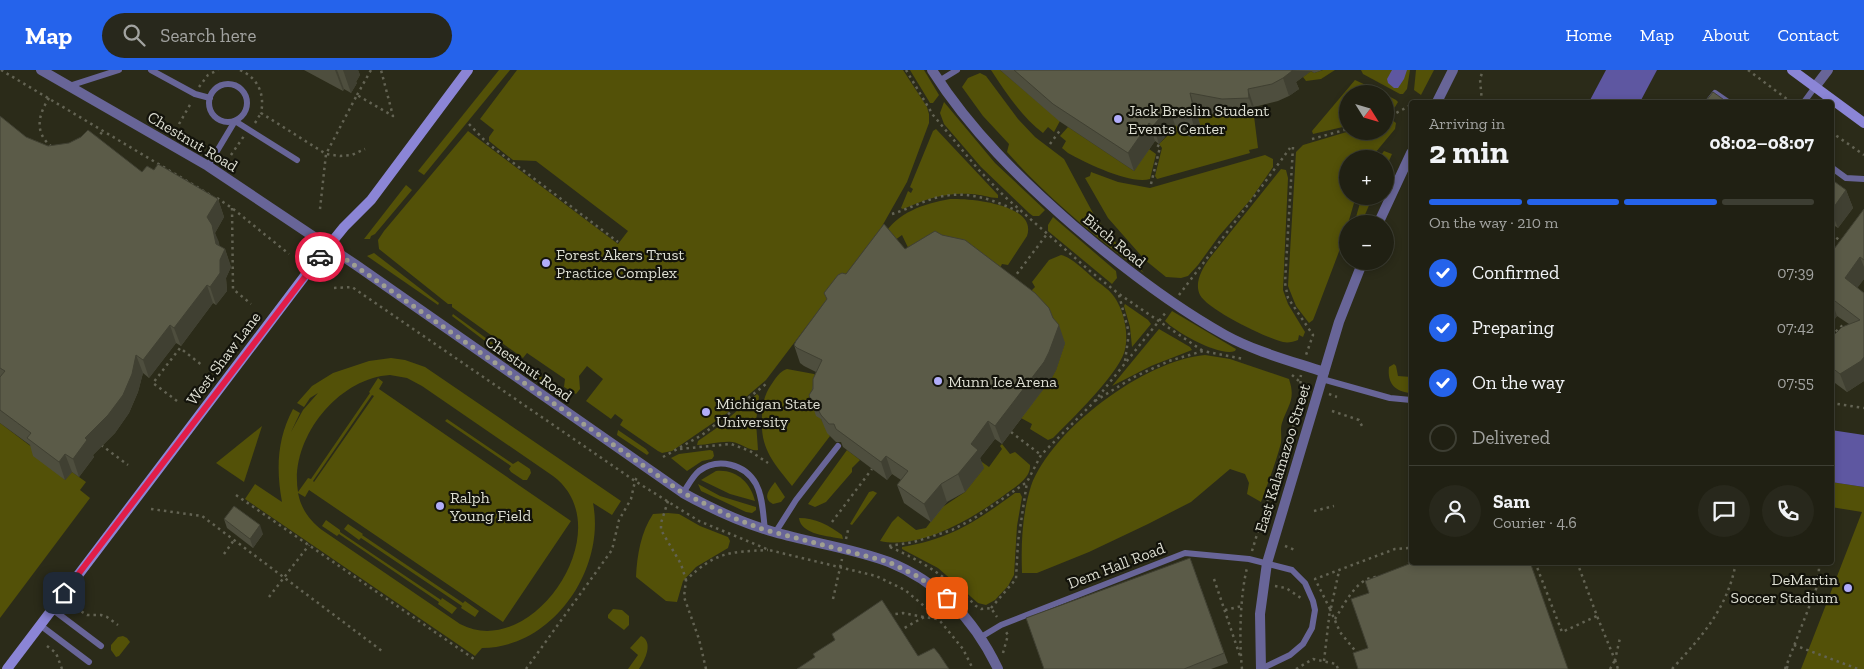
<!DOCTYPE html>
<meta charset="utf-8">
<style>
:root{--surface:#202013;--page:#28281c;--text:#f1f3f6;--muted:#a2a3a0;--line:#3d3e33;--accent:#2563eb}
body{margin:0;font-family:"Zilla Slab",serif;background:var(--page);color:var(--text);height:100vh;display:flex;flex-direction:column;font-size:19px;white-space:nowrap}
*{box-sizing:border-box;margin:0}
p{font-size:16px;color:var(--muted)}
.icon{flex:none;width:28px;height:28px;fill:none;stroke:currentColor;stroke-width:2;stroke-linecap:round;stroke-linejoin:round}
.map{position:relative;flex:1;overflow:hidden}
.drawer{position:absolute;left:1409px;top:30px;width:425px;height:465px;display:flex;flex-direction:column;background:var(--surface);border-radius:5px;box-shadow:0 2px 8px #0003,0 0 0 1px var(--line)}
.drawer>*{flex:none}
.needle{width:32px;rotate:127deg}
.controls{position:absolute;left:1339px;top:15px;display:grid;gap:10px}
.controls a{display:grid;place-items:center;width:55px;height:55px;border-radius:50%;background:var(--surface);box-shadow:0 2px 8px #0003,0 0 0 1px var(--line);font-size:25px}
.pin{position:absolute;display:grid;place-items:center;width:42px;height:42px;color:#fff;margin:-21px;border-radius:10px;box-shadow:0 2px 8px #0006}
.courier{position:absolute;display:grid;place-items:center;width:50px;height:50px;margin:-25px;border:4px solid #e11d48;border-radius:50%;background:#fff;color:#222;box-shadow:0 1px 6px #0007}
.headline em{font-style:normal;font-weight:700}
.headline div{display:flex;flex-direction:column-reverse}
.headline{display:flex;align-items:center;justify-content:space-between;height:85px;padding:0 20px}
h1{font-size:32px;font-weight:700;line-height:38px}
.bar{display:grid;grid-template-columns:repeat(4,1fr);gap:8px 5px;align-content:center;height:60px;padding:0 20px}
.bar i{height:6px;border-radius:4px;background:var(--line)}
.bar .on{background:var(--accent)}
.bar p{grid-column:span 4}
.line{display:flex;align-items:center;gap:12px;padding:0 20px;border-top:1px solid var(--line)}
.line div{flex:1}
.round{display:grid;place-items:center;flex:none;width:52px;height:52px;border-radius:26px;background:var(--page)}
ol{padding:0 20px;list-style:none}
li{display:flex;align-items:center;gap:15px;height:55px}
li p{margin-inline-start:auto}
li .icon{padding:5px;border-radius:50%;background:var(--accent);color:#fff;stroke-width:4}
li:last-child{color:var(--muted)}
li i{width:28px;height:28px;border:2px solid var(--line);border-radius:50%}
header{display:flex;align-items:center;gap:30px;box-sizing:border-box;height:70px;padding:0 25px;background:var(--accent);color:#fff}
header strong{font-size:24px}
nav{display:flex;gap:28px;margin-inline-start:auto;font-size:18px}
.search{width:350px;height:45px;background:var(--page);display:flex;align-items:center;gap:12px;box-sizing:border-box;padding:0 18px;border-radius:28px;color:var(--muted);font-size:19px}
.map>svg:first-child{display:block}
.green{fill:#535108;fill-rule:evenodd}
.water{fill:#5e57a1}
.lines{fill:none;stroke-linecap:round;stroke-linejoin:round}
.path{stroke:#636353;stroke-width:2.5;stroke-dasharray:2.5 4;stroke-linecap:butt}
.lane{stroke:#686598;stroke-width:6}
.street{stroke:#686598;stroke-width:10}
.secondary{stroke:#8b85d6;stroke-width:10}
.path-bridge{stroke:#636353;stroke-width:2.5;stroke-dasharray:2.5 4;stroke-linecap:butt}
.wall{fill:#4e4e3e}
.shaded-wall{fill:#404032}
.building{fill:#5b5b48;stroke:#404032}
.done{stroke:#9f9f91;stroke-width:5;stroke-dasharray:0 9}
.route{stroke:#e11d48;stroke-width:6}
.poi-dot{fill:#b1adfa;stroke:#13130b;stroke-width:2}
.labels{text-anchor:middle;stroke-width:4.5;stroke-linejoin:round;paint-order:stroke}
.poi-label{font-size:16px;fill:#ddded2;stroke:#13130b;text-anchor:start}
.street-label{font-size:16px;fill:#ddded2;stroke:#13130b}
</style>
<header>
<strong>Map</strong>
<div class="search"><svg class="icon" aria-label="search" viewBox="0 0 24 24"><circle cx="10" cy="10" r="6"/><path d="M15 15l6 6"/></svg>Search here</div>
<nav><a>Home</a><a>Map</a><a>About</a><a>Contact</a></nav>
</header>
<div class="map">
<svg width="1864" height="599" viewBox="0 0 1864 599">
<rect width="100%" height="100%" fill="#2b2b19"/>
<g class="green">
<polygon points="499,0 510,0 424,105 418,101"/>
<polygon points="517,0 903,0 927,37 929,44 929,53 907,112 881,158 766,310 726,344 672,381 662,383 658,381 620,355 623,350 615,344 611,349 586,331 603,309 587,296 579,306 580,319 576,324 564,317 565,309 527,283 523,288 452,237 452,234 448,234 379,179 378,170 384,161 468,61 618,174 628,161 536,91 513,90 489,71 489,67 494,60 480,49"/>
<polygon points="910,0 924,0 939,25 933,33 930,33"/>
<path d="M991 0H1000L1060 51 1054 62 1048 57 1043 63C1022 47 1006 23 991 0Z"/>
<polygon points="1323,0 1335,0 1321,9 1306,11 1303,7 1311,1 1314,3"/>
<polygon points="1361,0 1410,0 1407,19 1403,24 1400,24 1363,4"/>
<polygon points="1416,0 1434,0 1421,25 1414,20"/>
<path d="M980 3 986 6 1018 49 1035 67 1064 89 1094 145 1109 165 1144 203C1095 167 1047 127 1007 82L1009 74 983 46 962 17 968 8Z"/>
<polygon points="1355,10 1385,24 1348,24 1347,56 1313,64 1312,61"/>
<polygon points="1385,24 1396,30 1398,32 1395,37 1385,44"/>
<polygon points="944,32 995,93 1045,140 1039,146 1033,146 1029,143 981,97 944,54 940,43"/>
<polygon points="1193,39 1228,47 1254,46 1258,78 1249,80 1250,83 1157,109 1155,106 1162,78 1159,74 1168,65 1180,45"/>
<polygon points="1392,50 1396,53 1395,59 1370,89 1348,89 1348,126 1356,126 1343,171 1315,245 1313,250 1309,253 1296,236 1288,216 1296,82 1303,75 1350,61 1385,61 1385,51"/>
<path d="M1068 57 1134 101 1149 79 1156 84 1150 109C1131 115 1086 93 1068 83L1062 78 1066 71 1060 66Z"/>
<path d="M936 59 998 125V128C990 128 980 124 971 124 946 122 926 129 903 139L901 138 908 121 911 123 913 119 910 117 933 61Z"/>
<polygon points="1384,81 1392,84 1385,100 1385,89 1378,89"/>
<polygon points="1265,85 1273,89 1273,97 1251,129 1219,166 1198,195 1188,206 1181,208 1166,207 1145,190 1108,148 1085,108 1090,106 1091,102 1118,112 1150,118"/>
<path d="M1281 99 1286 100 1288 108 1283 220 1288 234 1305 262 1303 267 1299 265 1298 270C1293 272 1288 273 1283 272 1266 268 1208 240 1200 225 1194 213 1202 199 1209 189Z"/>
<polygon points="406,115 412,120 375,164 371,166 370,169 364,169"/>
<polygon points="1362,126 1373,126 1361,154 1354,154"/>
<path d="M950 129C969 128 1038 134 1027 166L1008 195 1002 194 996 206 913 188 902 165 891 173 883 166C898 142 923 134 950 129Z"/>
<polygon points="1053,147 1116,201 1117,208 1112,214 1048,161 1048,155"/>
<polygon points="374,183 439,233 438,235 367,186"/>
<path d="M1061 185C1072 187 1088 204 1098 212 1103 216 1108 219 1112 224 1124 238 1130 266 1124 283 1116 306 1072 349 1053 368L1048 370 1030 359 1032 354 1021 348 1051 309 1056 300 1065 273 1024 228 1035 217 1032 212 1049 190Z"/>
<polygon points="1125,234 1148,250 1151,254 1132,277 1130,257 1124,236"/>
<path d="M1172 241 1236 279 1235 281C1220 287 1177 263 1165 251Z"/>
<polygon points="453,244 517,291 514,293 452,246"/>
<polygon points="1159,259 1190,277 1192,280 1151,296 1112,316"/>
<path d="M1205 285 1230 289 1289 309C1296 330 1288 335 1282 353 1280 359 1282 367 1281 373 1276 392 1268 413 1261 432L1247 424 1249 413 1245 404 1230 399 1191 432 1148 454 1089 482 1037 503H1022C1021 474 1022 444 1031 416 1052 359 1145 290 1205 285Z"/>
<path d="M391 288 405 290 425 297 621 431 612 445 593 433C606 500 552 578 482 578L475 586 245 429 255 414 282 432C276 399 277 369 293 339L300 343 291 362 303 340 318 323 310 328 304 337 297 333 312 316 333 303 369 291ZM390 305 407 308 422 316 553 406C623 458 532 593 460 554L322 460C310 451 301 439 298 423L305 427 309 420 503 552 571 451 379 319 383 312 378 308 369 322 370 323 311 409 308 408 298 422C289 369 338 308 390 305ZM372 325 374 326 314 412 313 411Z"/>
<path d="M1394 294 1396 296 1398 306 1411 307V323C1395 322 1387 313 1389 297Z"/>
<polygon points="530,299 571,328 568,330 528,304"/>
<path d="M787 299 814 304 818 307 821 349 830 366 792 416C774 393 760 379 762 348 762 336 764 325 771 315 775 309 780 301 787 299Z"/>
<path d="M757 324 759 326 756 352 758 380C751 382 741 373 732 372 720 371 709 375 697 375L698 371 718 357Z"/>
<polygon points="447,349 513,394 518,391 530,399 531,403 527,410 523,410 511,402 509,399 511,396 445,351"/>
<polygon points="0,353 37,381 65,410 72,402 86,412 80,420 90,428 0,548"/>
<polygon points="262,356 244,412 216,393"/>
<polygon points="618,360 646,379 649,383 647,385 617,365"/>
<path d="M1002 374 1010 384 1015 382 1030 395C1031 408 1016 416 1007 423 975 447 922 480 880 471L892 452 898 446 916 460 926 458 941 438 965 422 984 398 980 395 982 392 989 397 1002 379 1000 376Z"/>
<polygon points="710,380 713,381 714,386 712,389 702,391 687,401 671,388 679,384"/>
<polygon points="847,380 860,390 852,398 852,402 826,432 815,437 808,434"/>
<path d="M716 401C736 399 750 412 755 431L730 424 701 410Z"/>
<path d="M775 412 785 427 781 432 773 434C762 428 769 420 775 412Z"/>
<polygon points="1831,412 1864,417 1864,599 1801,599 1862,442 1831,437"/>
<polygon points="698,414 720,426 756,437 756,440 752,443 746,442 701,421"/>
<polygon points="873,421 877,423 852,455 850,454 869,422"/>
<path d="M1015 423H1020L1022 427 1017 456 1014 505 1008 516 995 530 986 535 978 533 938 498 902 479V477C950 469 977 451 1015 423Z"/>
<path d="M668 443 679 444 700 456 728 467 730 471 728 478 696 497 683 511 677 532 666 531 636 507C637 485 641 462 653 444Z"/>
<path d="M799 448C815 448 829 455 842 465L843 469C829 466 801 465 799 448Z"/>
<polygon points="326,450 340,460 340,462 441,530 442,528 457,538 452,544 438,534 439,532 339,464 337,466 322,456"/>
<polygon points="348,454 363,464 362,465 463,533 465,531 479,541 475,547 461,538 462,536 361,468 359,470 344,459"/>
<polygon points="613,539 622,540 629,546 629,555 624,560 608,548 608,545"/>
<polygon points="123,566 127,568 130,572 119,586 116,587 111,580 111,575 118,567"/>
<path d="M641 566C654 572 645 590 639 599H628L638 585 630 578Z"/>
</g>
<g class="water">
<polygon points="1392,0 1407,0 1404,9 1398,18 1394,18 1388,13 1387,9"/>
<polygon points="1606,0 1657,0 1640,32 1589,32"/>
<polygon points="1831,360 1864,365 1864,417 1831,412"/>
</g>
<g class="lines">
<g class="path">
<polyline points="1,0 212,126"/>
<path d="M240 0C258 8 265 24 261 43L326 84 340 86 352 85 365 79"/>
<polyline points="906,0 933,45 978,99 1004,126 1090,201 1119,224 1203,281"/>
<polyline points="1748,0 1791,32"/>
<polyline points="199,17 208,5 218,0"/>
<polyline points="357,25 371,0"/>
<path d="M49 28C38 45 34 63 52 77"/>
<polyline points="1482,32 1480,9 1483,0"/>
<polyline points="1385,49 1411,35"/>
<polyline points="255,53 261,43"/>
<polyline points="179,54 191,33"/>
<polyline points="469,54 487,73 618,172"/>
<polyline points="1831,62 1864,85"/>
<polyline points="96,69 103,61"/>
<polyline points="1312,69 1348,59"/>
<polyline points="1050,74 1061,59"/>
<polyline points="1293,77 1285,213 1288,228 1313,265 1306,285"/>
<polyline points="231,85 244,66"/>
<polyline points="1151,114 1160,77 1154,73"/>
<polyline points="217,128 232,138 289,184"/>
<polyline points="232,138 233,219 251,234"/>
<polyline points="320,139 326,84 357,25 393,46 381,0"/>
<path d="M892 144C909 139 926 129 944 126 970 121 997 131 1019 142"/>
<polyline points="1013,209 1047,164"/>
<polyline points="334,218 352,217 635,411 699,451 769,480 876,506 905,520 936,546 963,579 973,599"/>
<polyline points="1119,225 1129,263 1125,291"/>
<path d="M1179 225C1216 176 1254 128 1290 78"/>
<polyline points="1831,266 1844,254"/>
<polyline points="1292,305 1300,312 1308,316"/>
<polyline points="1329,324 1337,327"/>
<polyline points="177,331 153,313 180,278 203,296"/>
<polyline points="1095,331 1134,307 1169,291 1203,281 1244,289"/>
<polyline points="1831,333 1864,338"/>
<polyline points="1332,341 1359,350 1363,358"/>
<polyline points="1011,362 1041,385"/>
<polyline points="101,375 128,395"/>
<polyline points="680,379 731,374 750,381 768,393"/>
<polyline points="663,387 702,365 766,314"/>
<polyline points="236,425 474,589"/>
<polyline points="668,431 661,453 661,460 681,494 686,510"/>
<polyline points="151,439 202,446 382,581"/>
<polyline points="1314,441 1334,436"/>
<polyline points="832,452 872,399"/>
<polyline points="846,469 848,460"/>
<polyline points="889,476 914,472 952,460 973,449 1027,412 1041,385 1094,332 1167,241"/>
<polyline points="1285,476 1295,480"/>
<path d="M890 477C926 493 948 508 976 536L981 539 991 538 997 547"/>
<path d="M1252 481 1281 385C1290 368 1297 347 1301 329 1303 321 1299 313 1301 305"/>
<polyline points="224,484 234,470"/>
<polyline points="1535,492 1562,562 1597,546"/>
<polyline points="1577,492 1597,546 1615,590 1620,568"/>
<polyline points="1214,509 1240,586"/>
<polyline points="1275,516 1286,518 1301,528"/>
<polyline points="269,527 309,475"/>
<polyline points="833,529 842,489"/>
<polyline points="76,538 87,545 101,545 107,547 118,555"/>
<polyline points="991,538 1016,509 1018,472 1027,412"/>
<polyline points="1331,538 1339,501"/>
<polyline points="1330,539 1315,509 1395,479 1408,478 1411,488"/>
<polyline points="1225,540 1242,536"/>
<polyline points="889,545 903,543 924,547"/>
<path d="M1335 549C1344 535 1357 507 1376 507"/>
<polyline points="899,561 924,547 937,549"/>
<polyline points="1794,575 1858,599"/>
<polyline points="47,576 56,583 62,599"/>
<polyline points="1003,583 1008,565 1006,562"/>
<polyline points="1615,590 1618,599"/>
<polyline points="1324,591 1330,539 1340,562 1357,583"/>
<polyline points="1786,597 1792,599"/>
<polyline points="526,599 612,480 619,450 631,429 635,411 638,405"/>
<path d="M706 599 699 569 684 527 686 510C716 482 728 482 768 480"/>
<path d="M1242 599C1239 571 1240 526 1247 498"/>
<polyline points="1296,599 1313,589 1336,594 1338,599"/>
<polyline points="1610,599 1615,590"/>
<path d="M1672 599C1702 566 1728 538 1736 492"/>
<polyline points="1785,599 1818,514 1819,498 1817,492"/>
</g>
<g class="lane">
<polyline points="151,0 195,24 210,28"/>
<polyline points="939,11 957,0"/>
<circle cx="228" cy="33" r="19"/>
<polyline points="69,16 119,0"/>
<polyline points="1708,32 1715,23 1728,32"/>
<polyline points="1804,32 1815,17"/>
<polyline points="208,96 235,51 297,90"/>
<polyline points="1831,97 1846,108 1864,109"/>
<polyline points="1322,309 1390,328 1411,330"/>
<path d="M683 423C688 416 692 407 699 401 718 387 745 394 756 414 763 427 763 445 765 460"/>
<polyline points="775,463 796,430 838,376"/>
<polyline points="52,539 101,576"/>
<polyline points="40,555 89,592"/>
<polyline points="981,567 1001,555 1185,483 1249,489 1292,500 1305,513 1313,531 1315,540 1312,558 1303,574 1290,585 1261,599"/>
</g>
<g class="street">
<path d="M41 0 208 96 356 195 683 423C712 439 742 453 774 462 812 473 852 478 889 492 939 512 975 551 998 599"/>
<path d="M932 0C970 60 1021 110 1074 156 1121 196 1171 235 1225 265 1256 282 1291 291 1324 302"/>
<polyline points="1815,17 1828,0"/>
<polyline points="1437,32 1453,0"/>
<polyline points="1378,154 1411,83"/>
<polyline points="1261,599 1260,544 1267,493 1339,252 1363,191"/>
</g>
<g class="secondary">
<polyline points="1792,0 1864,53"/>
<polyline points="7,599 310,199 344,157 371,130 468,0"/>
</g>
<polyline class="path-bridge" points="1831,164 1842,172"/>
</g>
<g class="wall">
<polygon points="304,0 358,0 360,5 356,12 357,13 351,23 344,19 343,21"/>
<polygon points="1000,0 1322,0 1320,1 1314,3 1311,1 1296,12 1299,19 1289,26 1278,31 1254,37 1255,46 1228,47 1196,41 1201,58 1197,65 1191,67 1188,66 1175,55 1159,74 1155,71 1134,101 1059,51"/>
<polygon points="0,46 26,67 48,76 142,102 154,100 218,129 224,147 215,163 219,176 225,179 231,197 226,208 227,221 216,235 213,233 181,276 176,273 149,308 143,303 138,322 129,343 115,363 93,385 94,387 79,407 72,402 65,410 33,386 30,375 0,353"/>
<polygon points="1831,109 1846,120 1853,138 1838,158 1832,154 1831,154"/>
<polygon points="1864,139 1864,209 1857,218 1864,223 1864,311 1847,322 1831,310 1831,268 1849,254 1837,246 1831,254 1831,183"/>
<polygon points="905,179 1053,248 1065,273 1056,300 1051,309 1002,374 995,369 980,388 984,398 965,422 947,432 931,452 904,433 897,415 901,410 892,404 887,410 843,377 841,372 836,372 827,363 821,349 816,346 810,328 816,302 804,296 800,293 794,275 846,204"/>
<polygon points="224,449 263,464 253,478 227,458"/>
<polygon points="1190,488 1228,593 1211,599 1044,599"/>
</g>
<g class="shaded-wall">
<polygon points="335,0 337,0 344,19 343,21"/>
<polygon points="343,0 358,0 360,5 356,12 357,13 351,23"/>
<polygon points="1290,0 1311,1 1296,12 1299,19 1289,26 1283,8"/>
<polygon points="1248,19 1254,37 1255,46 1249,28"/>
<polygon points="1190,23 1196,41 1201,58 1197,65 1191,47"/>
<polygon points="1169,37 1175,55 1159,74 1153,56"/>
<polygon points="1149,53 1155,71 1134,101 1128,83"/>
<polygon points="1846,120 1853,138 1838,158 1831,141"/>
<polygon points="218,129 224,147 215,163 219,172 221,186 225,179 231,197 226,208 227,221 216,235 210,217 216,174 207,147"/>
<polygon points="1860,187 1864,197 1864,209 1851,226 1845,208"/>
<polygon points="207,215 213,233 181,276 174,258"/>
<polygon points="1831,229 1837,246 1831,254"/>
<polygon points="170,255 176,273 149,308 143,290"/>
<polygon points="1059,255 1065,273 1056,300 1051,309 1002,374 995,356"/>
<polygon points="136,285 143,303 138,322 129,343 115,363 93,385 94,387 79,407 73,389"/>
<polygon points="1864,287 1864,311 1847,322 1840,304"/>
<polygon points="988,351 995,369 980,388 984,398 965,422 958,404 971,374"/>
<polygon points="65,384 72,402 65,410 59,392"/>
<polygon points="886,386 892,404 887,410 881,392"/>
<polygon points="941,414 947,432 931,452 924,434"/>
<polygon points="260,455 263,464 253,478 250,469"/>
</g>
<g class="building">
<polygon points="1014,0 1292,0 1292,1 1283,8 1272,14 1248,19 1249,28 1222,29 1190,23 1194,41 1191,47 1185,49 1181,48 1169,37 1153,56 1149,53 1128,83 1053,34"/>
<polygon points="1713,22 1727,32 1705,32"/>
<polygon points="0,46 26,67 48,76 69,73 81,67 88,60 142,102 147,96 154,100 158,94 218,129 207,147 212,155 216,174 225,179 220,190 220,203 210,217 207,215 174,258 170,255 143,290 136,285 132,304 123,325 108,345 85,368 87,370 73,389 65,384 59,392 27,368 31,363 0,340 0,307 5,301 0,298"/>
<polygon points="1831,109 1846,120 1831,141"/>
<polygon points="1864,139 1864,190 1860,187 1845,208 1864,223 1864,287 1861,291 1840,304 1831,297 1831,268 1842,257 1860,250 1831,228 1831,183"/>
<polygon points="884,154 905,179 935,161 942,165 965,170 1035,223 1049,238 1053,248 1059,255 1049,282 1044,292 995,356 988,351 971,374 978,380 958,404 941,414 924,434 897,415 908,401 886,386 881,392 836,359 834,354 829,354 821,345 814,332 810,328 809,325 813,319 813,309 822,290 797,278 794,275 796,271 827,229 824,223 838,205 842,203 846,204"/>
<polygon points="234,436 260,455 250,469 224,449"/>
<polygon points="1190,488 1224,583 1184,599 1044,599 1026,548"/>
<polygon points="1411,491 1411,492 1530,492 1568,599 1358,599 1353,583 1368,578 1351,529 1369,523 1365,511 1409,494 1408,492"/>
<polygon points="882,530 918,586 934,578 939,584 949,599 797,599 815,587 813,584 835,570 832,564"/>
</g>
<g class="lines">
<polyline class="done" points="320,187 328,177 683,423 734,448 765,460 889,492 919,507 947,528"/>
<polyline class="route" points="64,523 320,187"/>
</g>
<g class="poi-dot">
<circle cx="1118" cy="49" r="5"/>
<circle cx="546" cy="193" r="5"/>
<circle cx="938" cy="311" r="5"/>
<circle cx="706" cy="342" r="5"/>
<circle cx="440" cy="436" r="5"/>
<circle cx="1848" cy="518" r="5"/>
</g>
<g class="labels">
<g class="poi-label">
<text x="1128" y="46">Jack Breslin Student<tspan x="1128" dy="18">Events Center</tspan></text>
<text x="556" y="190">Forest Akers Trust<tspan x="556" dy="18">Practice Complex</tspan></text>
<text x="948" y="317">Munn Ice Arena</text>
<text x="716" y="339">Michigan State<tspan x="716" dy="18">University</tspan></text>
<text x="450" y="433">Ralph<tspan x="450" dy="18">Young Field</tspan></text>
<text x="1838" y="515" text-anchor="end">DeMartin<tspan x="1838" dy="18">Soccer Stadium</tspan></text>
</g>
<g class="street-label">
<text transform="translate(193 71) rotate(31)" y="6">Chestnut Road</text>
<text transform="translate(1115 170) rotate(39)" y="6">Birch Road</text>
<text transform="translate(223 288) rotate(-53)" y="6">West Shaw Lane</text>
<text transform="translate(529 298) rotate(35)" y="6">Chestnut Road</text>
<text transform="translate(1282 388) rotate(-73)" y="6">East Kalamazoo Street</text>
<text transform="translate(1116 495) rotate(-21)" y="6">Dem Hall Road</text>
</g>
</g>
</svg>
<div class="controls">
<a><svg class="needle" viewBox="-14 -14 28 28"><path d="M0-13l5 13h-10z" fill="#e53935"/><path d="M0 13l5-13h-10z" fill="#a2a3a0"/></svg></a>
<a>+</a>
<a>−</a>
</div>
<div class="pin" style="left:947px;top:528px;background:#ea580c"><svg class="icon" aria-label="bag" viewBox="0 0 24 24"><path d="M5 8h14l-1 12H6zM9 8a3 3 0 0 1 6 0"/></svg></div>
<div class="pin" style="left:64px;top:523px;background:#1f2937"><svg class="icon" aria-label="home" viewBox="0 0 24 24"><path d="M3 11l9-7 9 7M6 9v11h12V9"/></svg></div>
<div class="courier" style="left:320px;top:187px"><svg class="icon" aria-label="car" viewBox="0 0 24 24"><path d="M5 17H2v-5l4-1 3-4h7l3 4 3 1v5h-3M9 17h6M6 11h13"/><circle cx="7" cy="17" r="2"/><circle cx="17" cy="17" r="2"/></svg></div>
<section class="drawer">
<div class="headline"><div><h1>2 min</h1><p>Arriving in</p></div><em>08:02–08:07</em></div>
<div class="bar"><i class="on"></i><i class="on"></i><i class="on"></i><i></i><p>On the way · 210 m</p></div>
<ol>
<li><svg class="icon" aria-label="check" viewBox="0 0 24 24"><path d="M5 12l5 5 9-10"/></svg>Confirmed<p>07:39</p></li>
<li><svg class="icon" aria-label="check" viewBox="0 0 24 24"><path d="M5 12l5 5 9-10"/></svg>Preparing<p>07:42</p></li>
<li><svg class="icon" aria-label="check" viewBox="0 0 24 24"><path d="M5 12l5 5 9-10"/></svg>On the way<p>07:55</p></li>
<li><i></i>Delivered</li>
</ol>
<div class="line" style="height:90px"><a class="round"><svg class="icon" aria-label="person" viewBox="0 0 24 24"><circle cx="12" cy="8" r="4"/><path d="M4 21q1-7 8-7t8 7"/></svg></a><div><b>Sam</b><p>Courier · 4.6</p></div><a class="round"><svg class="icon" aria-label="chat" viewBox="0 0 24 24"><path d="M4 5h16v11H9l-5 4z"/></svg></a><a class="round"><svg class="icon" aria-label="phone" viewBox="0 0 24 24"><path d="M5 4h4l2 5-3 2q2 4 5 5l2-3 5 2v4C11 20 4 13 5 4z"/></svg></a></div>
</section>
</div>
